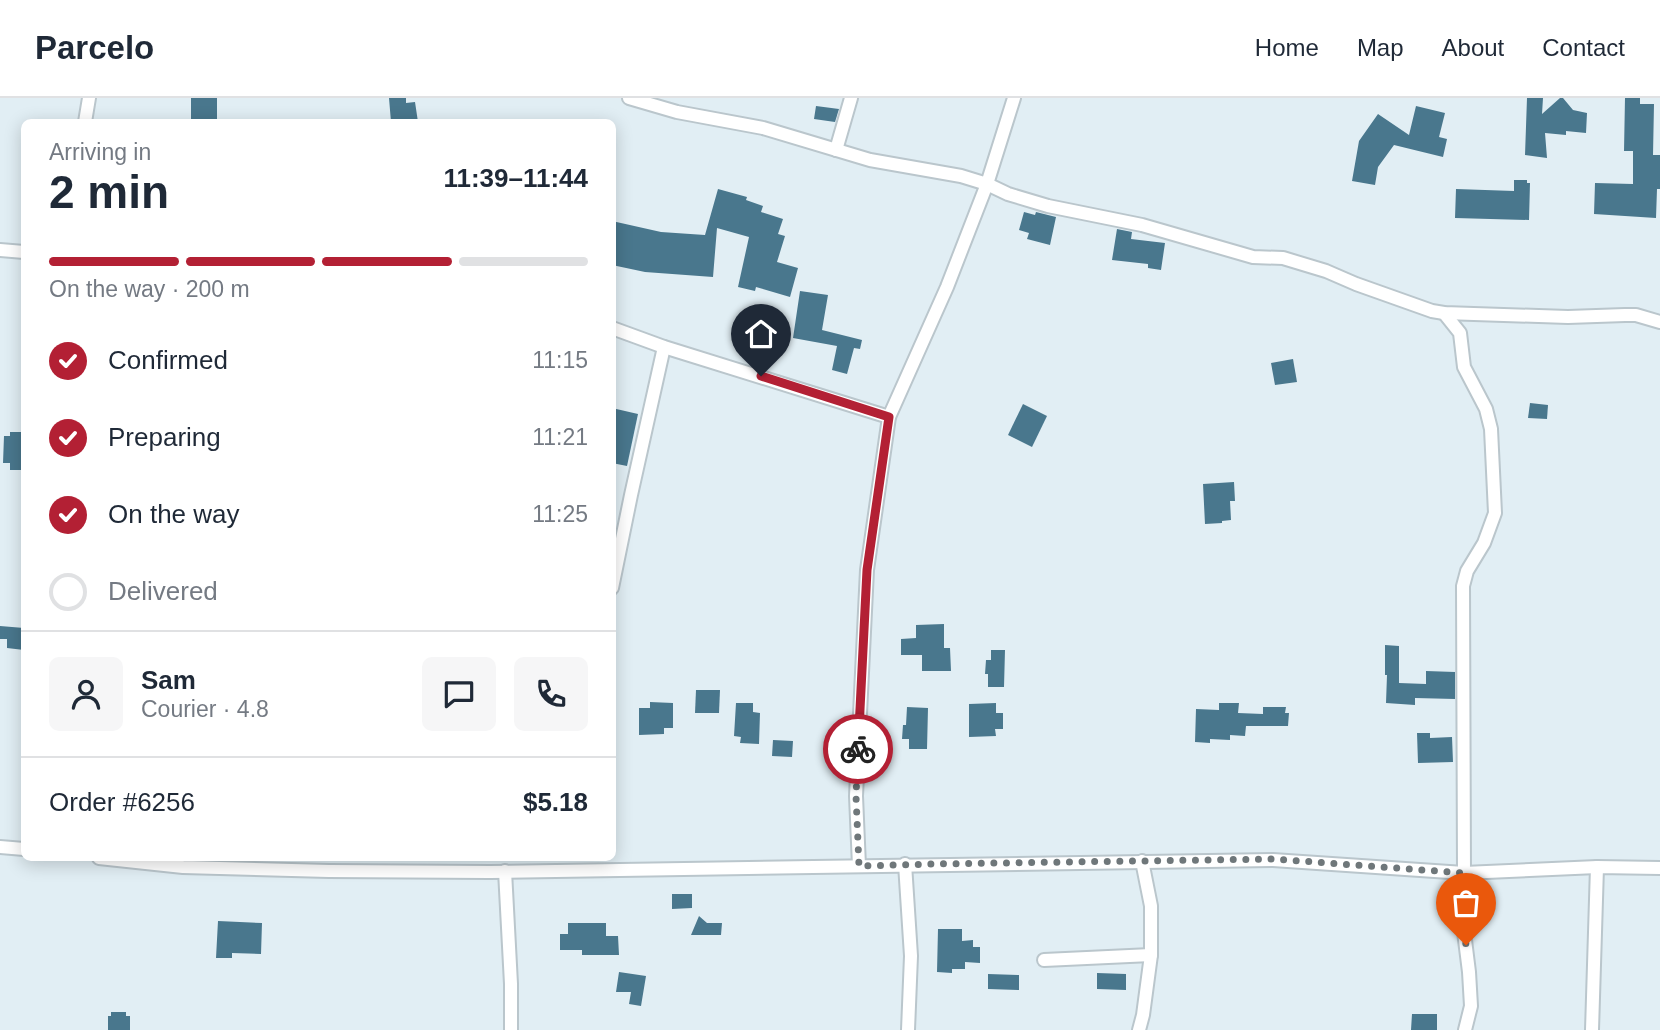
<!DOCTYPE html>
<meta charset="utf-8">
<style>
:root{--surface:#fff;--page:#f6f6f7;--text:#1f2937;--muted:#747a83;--line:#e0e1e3;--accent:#b32034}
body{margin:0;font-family:Arial,sans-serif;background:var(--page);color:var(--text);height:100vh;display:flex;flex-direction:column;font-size:26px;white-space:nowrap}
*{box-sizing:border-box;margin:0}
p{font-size:23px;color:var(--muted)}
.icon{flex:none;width:38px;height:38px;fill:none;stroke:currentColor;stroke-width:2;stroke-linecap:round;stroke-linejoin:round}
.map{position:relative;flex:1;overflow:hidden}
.sheet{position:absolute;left:21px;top:21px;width:595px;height:742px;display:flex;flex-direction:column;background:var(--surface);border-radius:10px;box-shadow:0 4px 18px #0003}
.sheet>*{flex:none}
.pin{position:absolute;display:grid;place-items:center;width:60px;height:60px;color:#fff;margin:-72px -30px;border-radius:50% 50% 50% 0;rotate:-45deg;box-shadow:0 0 7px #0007}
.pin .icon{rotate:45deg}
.courier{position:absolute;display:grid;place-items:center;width:70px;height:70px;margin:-35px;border:5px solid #b32034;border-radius:50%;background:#fff;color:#222;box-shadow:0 2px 9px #0007}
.head em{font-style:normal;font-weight:700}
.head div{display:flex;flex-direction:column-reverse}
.head{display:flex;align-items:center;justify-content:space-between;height:119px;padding:0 28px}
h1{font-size:46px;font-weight:700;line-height:52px}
.bar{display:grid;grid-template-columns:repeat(4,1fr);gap:10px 7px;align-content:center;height:84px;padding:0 28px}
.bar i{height:9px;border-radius:5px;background:var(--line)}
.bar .current{background:var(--accent)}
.bar p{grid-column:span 4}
.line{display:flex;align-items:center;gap:18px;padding:0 28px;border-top:2px solid var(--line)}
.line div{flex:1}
.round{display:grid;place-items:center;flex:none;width:74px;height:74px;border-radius:10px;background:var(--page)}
ol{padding:0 28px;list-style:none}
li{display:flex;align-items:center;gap:21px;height:77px}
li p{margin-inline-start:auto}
li .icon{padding:7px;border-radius:50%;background:var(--accent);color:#fff;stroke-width:4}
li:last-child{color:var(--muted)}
li i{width:38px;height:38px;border:4px solid var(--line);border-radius:50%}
header{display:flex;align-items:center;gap:42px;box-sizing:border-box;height:98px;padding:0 35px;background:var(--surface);border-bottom:2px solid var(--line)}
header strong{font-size:33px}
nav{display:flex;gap:38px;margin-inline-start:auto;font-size:24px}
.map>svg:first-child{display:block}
.building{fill:#49778d}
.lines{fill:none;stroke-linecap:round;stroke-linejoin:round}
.street-casing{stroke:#bac6cc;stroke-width:16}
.street{stroke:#fff;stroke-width:12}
.done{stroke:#6f777a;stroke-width:7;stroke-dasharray:0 12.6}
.route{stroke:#b32034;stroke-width:9}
</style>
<header>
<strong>Parcelo</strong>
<nav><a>Home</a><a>Map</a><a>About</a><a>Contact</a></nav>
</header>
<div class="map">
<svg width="1660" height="932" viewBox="0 0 1660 932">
<rect width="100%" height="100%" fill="#e1eef4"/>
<g class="building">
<rect x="191" y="0" width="26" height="24"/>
<polygon points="389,0 406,0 406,5 415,4 418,24 391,24"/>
<polygon points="1527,0 1543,0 1542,16 1560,0 1563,0 1573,12 1587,15 1586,35 1566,33 1566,37 1545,35 1547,60 1525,57"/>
<polygon points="1625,0 1640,0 1640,6 1654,6 1653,57 1660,57 1660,91 1657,91 1656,120 1594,116 1595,85 1633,86 1633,53 1624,53"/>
<polygon points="816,8 839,11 835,24 814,21"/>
<polygon points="1416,8 1445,15 1439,39 1447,41 1443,59 1394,47 1378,69 1375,87 1352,83 1359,43 1378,16 1409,37"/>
<polygon points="1514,82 1527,82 1527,85 1530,85 1529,122 1455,120 1456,91 1514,93"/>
<polygon points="718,91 747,99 746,102 763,108 761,114 783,121 778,136 785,138 777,164 798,170 790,199 756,189 755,193 738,189 749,139 717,130 713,179 645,174 612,167 612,123 661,134 705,137"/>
<polygon points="1024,114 1035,117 1036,114 1056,119 1050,147 1027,141 1029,135 1019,132"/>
<polygon points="1117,131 1132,134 1131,141 1165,145 1161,172 1148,170 1148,166 1112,162"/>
<polygon points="800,193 828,197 822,232 862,242 860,251 854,250 847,276 832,272 837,248 793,240"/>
<polygon points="1293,261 1297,284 1275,287 1271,265"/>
<polygon points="1530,305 1548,307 1547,321 1528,320"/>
<polygon points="1023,306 1047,318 1032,349 1008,337"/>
<polygon points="612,310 638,316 627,368 612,365"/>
<polygon points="10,334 24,334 24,372 10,372 10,365 3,365 4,338 10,338"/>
<polygon points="1234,384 1235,403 1230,403 1231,422 1222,423 1222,425 1205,426 1203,386"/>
<polygon points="944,526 944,550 950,550 951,573 922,573 922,557 901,557 901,541 916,540 916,527"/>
<polygon points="0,528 24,530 24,552 7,550 7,541 0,541"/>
<polygon points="1385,547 1399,548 1399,585 1426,586 1426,573 1455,574 1455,601 1415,600 1415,607 1386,605 1387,577 1385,577"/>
<polygon points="991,552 1005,552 1004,589 988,589 988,576 985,576 986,562 991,562"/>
<polygon points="696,592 720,592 719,615 695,615"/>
<polygon points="650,604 673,605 673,630 664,630 664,636 639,637 639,610 650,610"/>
<polygon points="736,605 753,605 753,614 760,615 759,646 740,645 741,639 734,638"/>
<polygon points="996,605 996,615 1003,615 1003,631 995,631 996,638 969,639 969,606"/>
<polygon points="1219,605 1239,605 1238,615 1263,616 1263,609 1286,609 1285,615 1289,615 1288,628 1246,628 1245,638 1230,637 1230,642 1210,641 1210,645 1195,644 1196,611 1219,612"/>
<polygon points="907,609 928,610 927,651 909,651 909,641 902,641 903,627 906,627"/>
<polygon points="1417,635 1430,635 1430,640 1452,639 1453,664 1418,665"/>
<polygon points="773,642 793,643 792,659 772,658"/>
<polygon points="672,796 692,796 692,810 672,811"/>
<polygon points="699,818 707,825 722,825 721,837 691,837"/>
<polygon points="218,823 262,825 261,856 232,855 232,860 216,860"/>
<polygon points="568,825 606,825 606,838 618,838 619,857 582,857 582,852 560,852 560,836 568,836"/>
<polygon points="938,831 962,831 962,843 973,842 973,849 980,849 980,865 965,864 965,871 952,871 952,875 937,874"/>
<polygon points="619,874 646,878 641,908 629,906 631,894 616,894"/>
<polygon points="1097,875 1126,876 1126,892 1097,891"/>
<polygon points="988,876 1019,877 1019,892 988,891"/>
<polygon points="111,914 126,914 126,918 130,918 130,932 108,932 108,918 111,918"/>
<polygon points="1412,916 1437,916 1437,932 1411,932"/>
</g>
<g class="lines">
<defs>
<g id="street">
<polyline points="629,0 677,14 763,30 870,62 961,78 987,86 1008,96 1048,108 1142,127 1253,159 1283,160 1326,173 1356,186 1432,213 1444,215 1568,219 1625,217 1636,217 1660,224"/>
<polyline points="85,24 89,0"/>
<polyline points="836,52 851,0"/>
<polyline points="0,152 24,154"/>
<polyline points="1444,215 1460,235 1464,269 1486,311 1491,331 1495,415 1484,445 1467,473 1463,488 1464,775 1460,802 1469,874 1471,908 1465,932"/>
<polyline points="612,230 664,249 889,319"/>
<polyline points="612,490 631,397 664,249"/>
<polyline points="0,749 24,751"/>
<polyline points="99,760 183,769 329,773 490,774 1273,762 1464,775 1597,769 1660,770"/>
<polyline points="905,766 911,858 908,932"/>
<polyline points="859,768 856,698 867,472 889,319 947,189 987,86 1014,0"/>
<polyline points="505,773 511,886 511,932"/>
<polyline points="1044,862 1151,857"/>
<polyline points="1139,932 1143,917 1151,857 1151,808 1142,763"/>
<polyline points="1592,932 1597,769"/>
</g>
</defs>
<use href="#street" class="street-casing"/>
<use href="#street" class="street"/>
</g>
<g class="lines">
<polyline class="done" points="858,651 856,698 859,768 932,766 1273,761 1464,775 1460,802 1466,847"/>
<polyline class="route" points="761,278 889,319 867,472 858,651"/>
</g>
</svg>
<div class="pin" style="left:1466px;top:847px;background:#ea580c"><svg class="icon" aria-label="bag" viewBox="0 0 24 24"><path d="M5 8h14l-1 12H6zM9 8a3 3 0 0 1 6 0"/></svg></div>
<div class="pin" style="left:761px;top:278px;background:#1f2937"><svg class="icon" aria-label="home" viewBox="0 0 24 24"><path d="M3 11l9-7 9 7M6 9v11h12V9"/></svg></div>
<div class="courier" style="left:858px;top:651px"><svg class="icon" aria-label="bike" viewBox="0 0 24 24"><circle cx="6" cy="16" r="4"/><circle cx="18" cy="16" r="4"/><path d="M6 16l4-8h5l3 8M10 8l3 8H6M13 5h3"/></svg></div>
<section class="sheet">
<div class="head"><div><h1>2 min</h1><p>Arriving in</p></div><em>11:39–11:44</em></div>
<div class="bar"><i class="current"></i><i class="current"></i><i class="current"></i><i></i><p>On the way · 200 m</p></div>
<ol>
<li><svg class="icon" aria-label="check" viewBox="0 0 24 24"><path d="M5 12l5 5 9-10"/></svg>Confirmed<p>11:15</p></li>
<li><svg class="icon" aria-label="check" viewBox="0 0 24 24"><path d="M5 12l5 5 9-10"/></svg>Preparing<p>11:21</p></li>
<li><svg class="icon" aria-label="check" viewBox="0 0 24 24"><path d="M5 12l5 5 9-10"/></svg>On the way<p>11:25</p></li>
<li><i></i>Delivered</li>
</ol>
<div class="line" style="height:126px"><a class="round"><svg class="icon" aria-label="person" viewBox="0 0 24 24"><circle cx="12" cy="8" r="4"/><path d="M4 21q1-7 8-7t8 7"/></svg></a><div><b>Sam</b><p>Courier · 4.8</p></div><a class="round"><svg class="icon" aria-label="chat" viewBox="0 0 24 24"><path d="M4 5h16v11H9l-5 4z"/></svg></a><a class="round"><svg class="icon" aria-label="phone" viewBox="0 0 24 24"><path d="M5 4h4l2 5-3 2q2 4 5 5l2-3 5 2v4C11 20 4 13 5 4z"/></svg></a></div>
<div class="line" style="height:91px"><div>Order #6256</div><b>$5.18</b></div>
</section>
</div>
